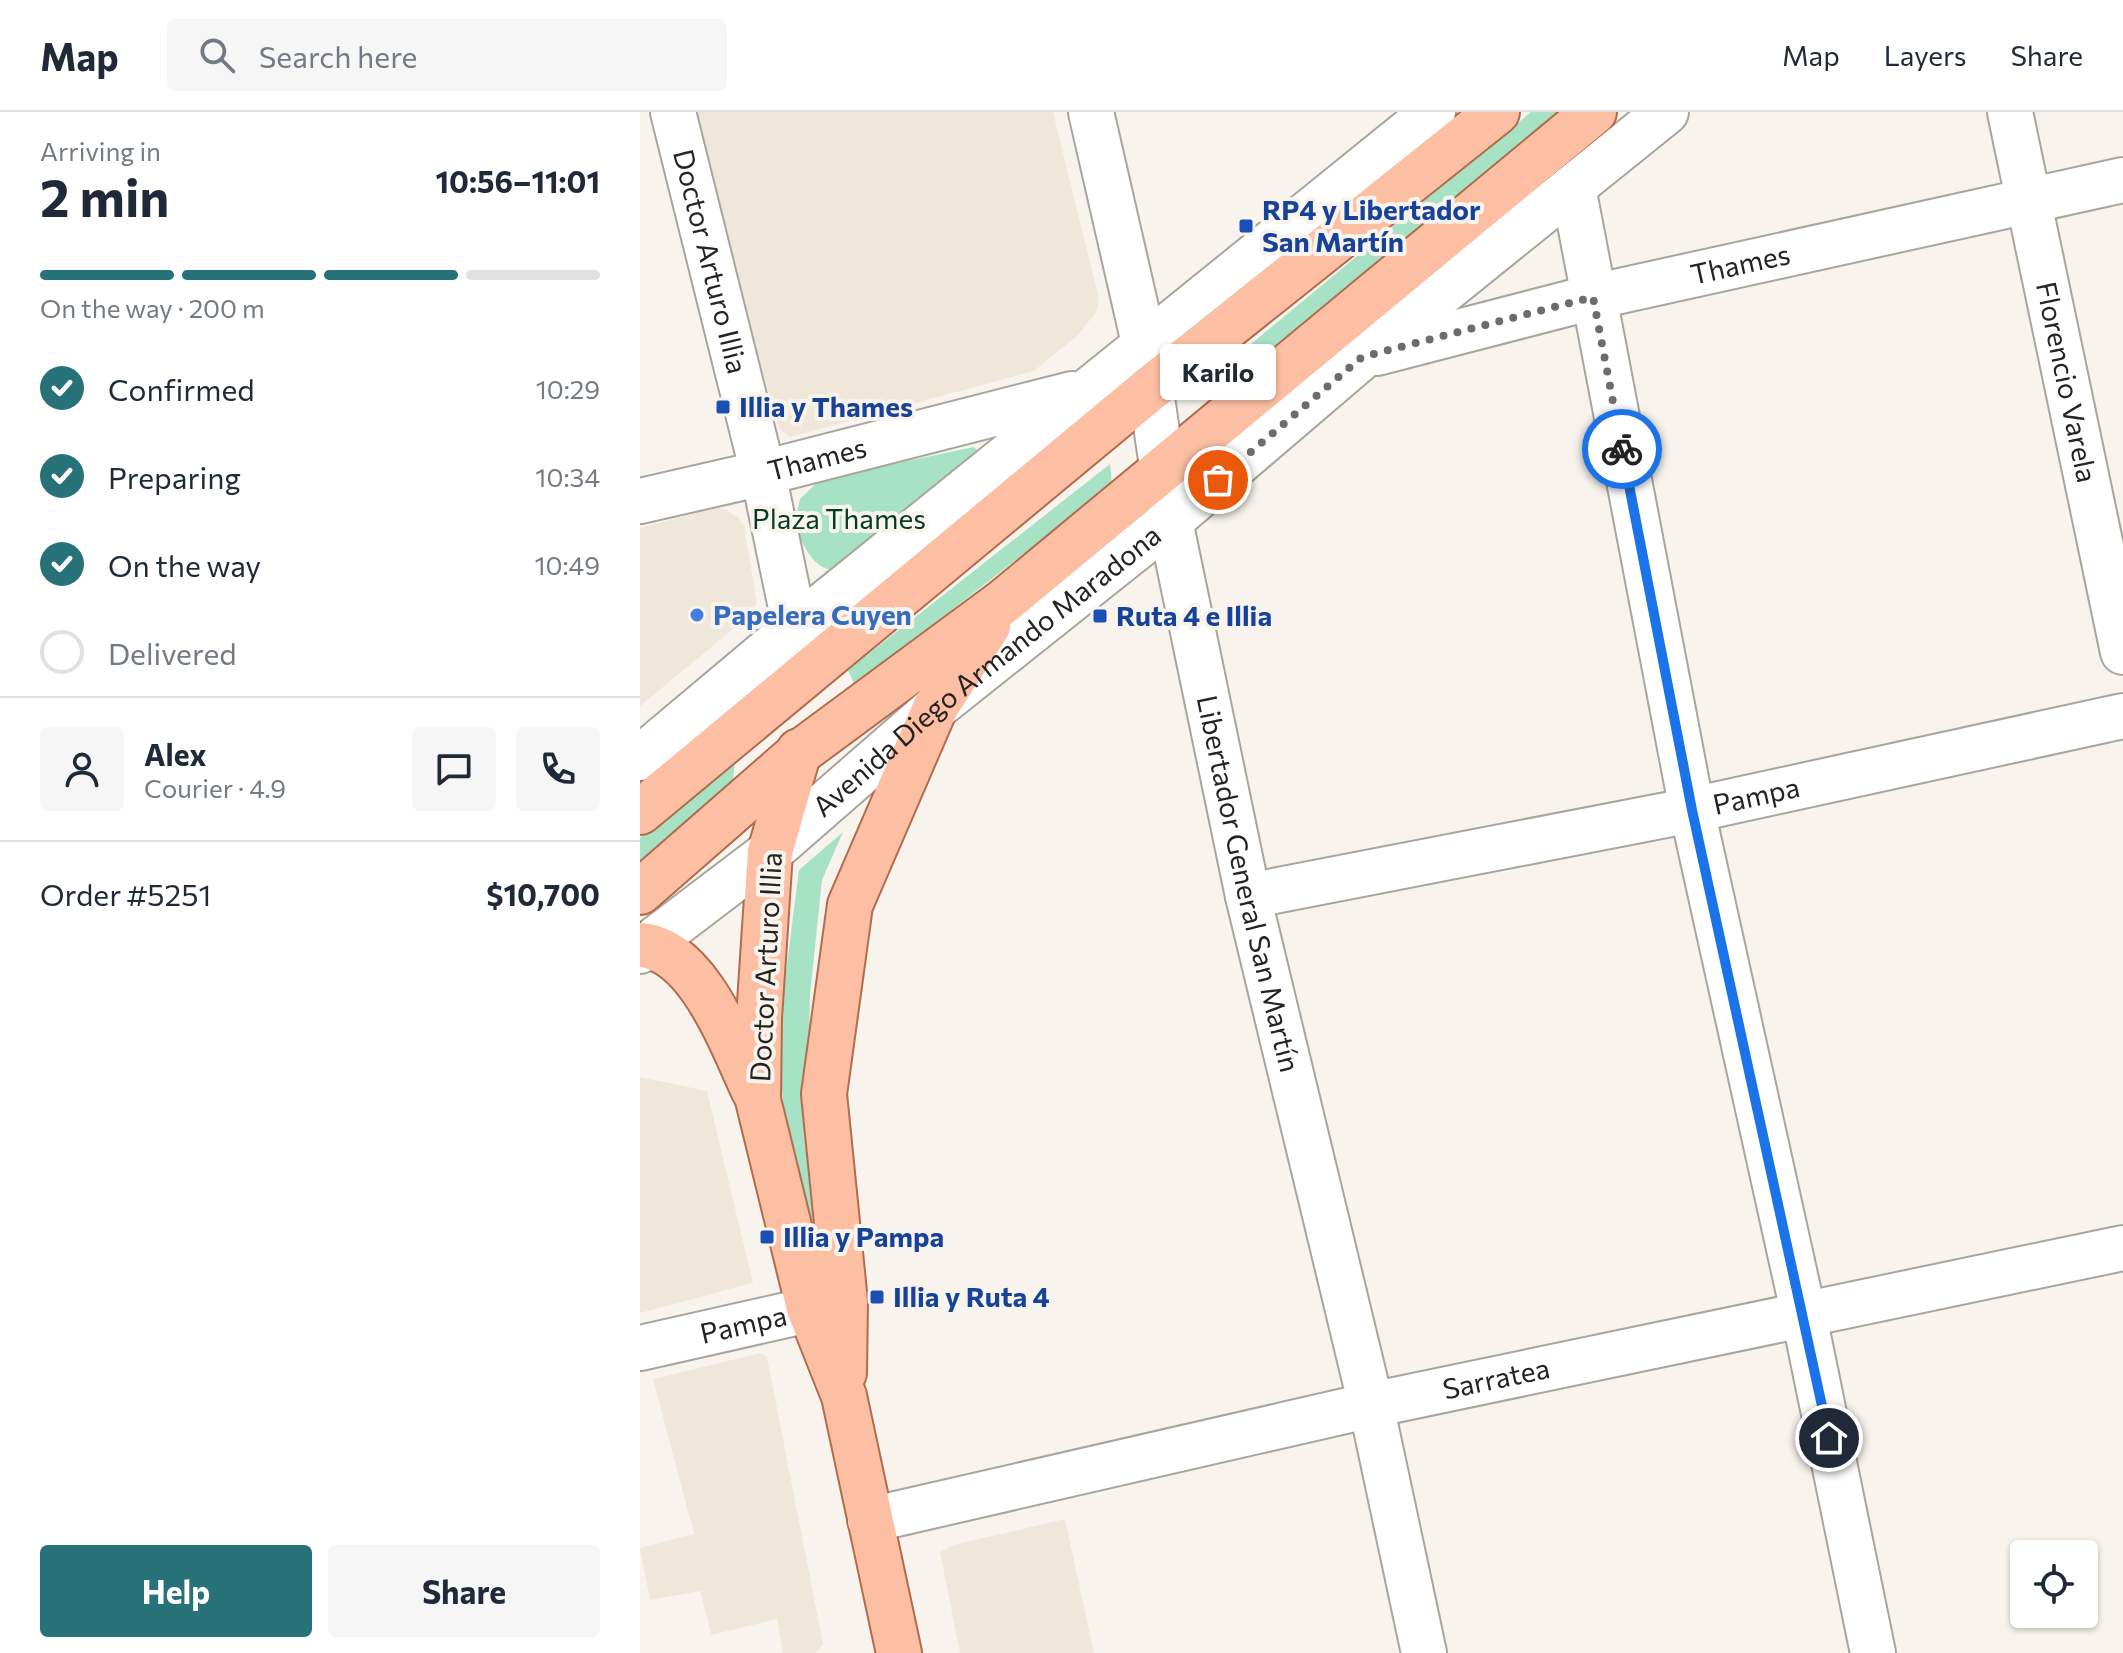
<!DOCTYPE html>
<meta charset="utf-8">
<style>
:root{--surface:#fff;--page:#f6f6f7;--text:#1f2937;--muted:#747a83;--line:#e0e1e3;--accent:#277179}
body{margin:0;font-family:Commissioner,sans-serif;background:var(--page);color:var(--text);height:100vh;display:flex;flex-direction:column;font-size:30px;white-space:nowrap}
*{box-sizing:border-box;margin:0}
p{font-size:26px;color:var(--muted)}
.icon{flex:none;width:44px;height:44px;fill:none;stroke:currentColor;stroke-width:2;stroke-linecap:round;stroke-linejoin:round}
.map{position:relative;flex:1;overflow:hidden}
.panel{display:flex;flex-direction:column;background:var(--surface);width:640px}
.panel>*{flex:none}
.fabs{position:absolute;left:1370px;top:1428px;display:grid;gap:16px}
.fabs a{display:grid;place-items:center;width:88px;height:88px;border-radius:8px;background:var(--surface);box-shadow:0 2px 6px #0004;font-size:40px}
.pin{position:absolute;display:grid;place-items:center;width:68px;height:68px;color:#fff;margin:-34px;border:4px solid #fff;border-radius:50%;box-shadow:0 2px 8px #0007}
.courier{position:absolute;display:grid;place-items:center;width:80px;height:80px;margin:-40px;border:6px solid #1a73e8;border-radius:50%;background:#fff;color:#222;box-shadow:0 2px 10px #0007}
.bubble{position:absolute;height:56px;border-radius:8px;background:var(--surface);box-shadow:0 2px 6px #0004;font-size:26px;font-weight:700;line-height:56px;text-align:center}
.headline em{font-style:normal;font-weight:700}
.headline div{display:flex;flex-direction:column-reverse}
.headline{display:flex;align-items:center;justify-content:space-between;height:136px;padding:0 40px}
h1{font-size:52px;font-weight:700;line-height:60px}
.bar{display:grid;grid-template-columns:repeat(4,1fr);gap:12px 8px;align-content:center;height:96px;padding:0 40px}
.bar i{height:10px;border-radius:6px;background:var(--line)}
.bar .selected{background:var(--accent)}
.bar p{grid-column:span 4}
.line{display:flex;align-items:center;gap:20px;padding:0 40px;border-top:2px solid var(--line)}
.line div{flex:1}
.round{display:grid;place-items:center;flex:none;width:84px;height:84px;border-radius:8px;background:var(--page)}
ol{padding:0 40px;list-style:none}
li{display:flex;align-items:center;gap:24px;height:88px}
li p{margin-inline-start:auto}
li .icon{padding:8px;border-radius:50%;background:var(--accent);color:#fff;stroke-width:4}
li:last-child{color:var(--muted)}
li i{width:44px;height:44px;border:4px solid var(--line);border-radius:50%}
.cta{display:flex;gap:16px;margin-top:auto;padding:16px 40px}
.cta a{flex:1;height:92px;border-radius:8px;background:var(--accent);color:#fff;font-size:32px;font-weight:700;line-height:92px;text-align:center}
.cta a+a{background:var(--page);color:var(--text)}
header{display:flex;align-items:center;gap:48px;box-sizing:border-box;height:112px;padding:0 40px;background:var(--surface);border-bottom:2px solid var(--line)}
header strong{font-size:38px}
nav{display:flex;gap:44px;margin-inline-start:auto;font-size:28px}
.search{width:560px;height:72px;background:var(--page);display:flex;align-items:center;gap:20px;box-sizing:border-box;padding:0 28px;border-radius:8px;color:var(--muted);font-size:30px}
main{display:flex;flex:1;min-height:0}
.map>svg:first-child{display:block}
.built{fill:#efe8da}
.green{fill:#a7e2c4}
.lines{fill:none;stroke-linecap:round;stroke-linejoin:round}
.minor-casing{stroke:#a8a59e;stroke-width:48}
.major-casing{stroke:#b06c4e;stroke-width:48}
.minor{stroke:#fff;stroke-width:44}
.major{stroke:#fdbfa3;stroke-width:44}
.done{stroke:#6e6c68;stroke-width:8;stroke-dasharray:0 14.4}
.route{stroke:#1a73e8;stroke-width:10}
.transit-dot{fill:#1a4fb4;stroke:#f8f4ed;stroke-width:3}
.shop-dot{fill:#3f7fe0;stroke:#f8f4ed;stroke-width:3}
.labels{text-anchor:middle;stroke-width:8;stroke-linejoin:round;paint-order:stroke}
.transit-label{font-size:28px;font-weight:bold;fill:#164399;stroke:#f8f4ed;text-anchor:start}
.street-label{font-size:28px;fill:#242320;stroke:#f8f4ed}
.park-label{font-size:28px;fill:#033b26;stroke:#f8f4ed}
.shop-label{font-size:28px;font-weight:bold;fill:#366cbe;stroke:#f8f4ed;text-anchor:start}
</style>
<header>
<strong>Map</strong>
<div class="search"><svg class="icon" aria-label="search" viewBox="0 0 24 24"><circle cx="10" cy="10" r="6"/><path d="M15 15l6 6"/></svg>Search here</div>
<nav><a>Map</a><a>Layers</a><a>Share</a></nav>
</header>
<main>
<section class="panel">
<div class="headline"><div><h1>2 min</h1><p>Arriving in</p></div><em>10:56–11:01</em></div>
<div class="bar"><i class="selected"></i><i class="selected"></i><i class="selected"></i><i></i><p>On the way · 200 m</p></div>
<ol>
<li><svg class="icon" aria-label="check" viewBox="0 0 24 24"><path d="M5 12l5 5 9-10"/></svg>Confirmed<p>10:29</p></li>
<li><svg class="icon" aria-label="check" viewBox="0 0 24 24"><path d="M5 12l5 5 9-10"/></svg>Preparing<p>10:34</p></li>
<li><svg class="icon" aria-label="check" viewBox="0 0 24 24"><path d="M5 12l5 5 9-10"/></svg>On the way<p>10:49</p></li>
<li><i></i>Delivered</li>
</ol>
<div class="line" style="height:144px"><a class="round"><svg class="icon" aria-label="person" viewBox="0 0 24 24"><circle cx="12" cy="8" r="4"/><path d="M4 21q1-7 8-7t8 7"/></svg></a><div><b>Alex</b><p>Courier · 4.9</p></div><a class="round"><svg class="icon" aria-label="chat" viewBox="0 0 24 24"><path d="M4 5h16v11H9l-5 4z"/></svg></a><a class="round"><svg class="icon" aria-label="phone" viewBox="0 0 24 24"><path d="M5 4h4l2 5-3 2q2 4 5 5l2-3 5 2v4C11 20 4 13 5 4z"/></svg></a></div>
<div class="line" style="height:104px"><div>Order #5251</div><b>$10,700</b></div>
<div class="cta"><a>Help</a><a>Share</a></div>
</section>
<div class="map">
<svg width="1483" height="1541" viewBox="0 0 1483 1541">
<rect width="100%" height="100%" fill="#f8f4ed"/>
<g class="built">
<polygon points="49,0 413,0 459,187 456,200 438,223 394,259 150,325 139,317"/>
<polygon points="76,396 84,397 98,405 104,414 117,492 98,513 0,594 0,416"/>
<polygon points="0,965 67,979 113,1171 0,1201"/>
<polygon points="121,1241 127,1245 183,1532 176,1541 143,1541 137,1507 71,1523 60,1479 10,1488 0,1436 54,1422 13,1267"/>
<polygon points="425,1407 454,1541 320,1541 300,1440 313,1433"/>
</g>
<g class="green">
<polygon points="891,0 920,0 569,290 565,270"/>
<path d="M334 335 340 341 194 458C171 457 163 430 154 413L160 387 181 367Z"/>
<polygon points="470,352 472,372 215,574 208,558"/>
<polygon points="95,647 93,670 0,748 0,726"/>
<polygon points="203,720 182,768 170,883 167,1003 186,1169 144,1005 138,922 159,758"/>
</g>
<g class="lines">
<defs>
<g id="minor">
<path id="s1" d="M33 0 123 361 160 539"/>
<path id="s2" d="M451 0 504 231 530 409 608 784 731 1293 784 1541"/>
<path id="s3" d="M1370 0 1483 540"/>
<polyline points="933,75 1052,698 1164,1204 1233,1541"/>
<path id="s4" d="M737 241 953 185 1483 68"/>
<path id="s5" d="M0 389 123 361 432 282"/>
<polyline points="0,646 156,515 793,0"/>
<path id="s6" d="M608 784 1052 698 1483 604"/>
<path id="s7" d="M0 839 130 740 295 596 530 409 722 245 1026 0"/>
<path id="s8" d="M0 1236 204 1190"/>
<path id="s9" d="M230 1408 731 1293 1483 1136"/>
</g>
<g id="major">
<polyline points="159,639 130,740 119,906 118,988 169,1196 204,1284 259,1541"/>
<polyline points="0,700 511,276 857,0"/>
<polyline points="0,780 159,641 363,490 954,0"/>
<path d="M0 833C59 837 92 933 114 979"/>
<polyline points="204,1261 205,1190 184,982 210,793 295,596 348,514"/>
</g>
</defs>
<use href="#minor" class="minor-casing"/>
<use href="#major" class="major-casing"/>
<use href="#minor" class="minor"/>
<use href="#major" class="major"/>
</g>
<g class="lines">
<polyline class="done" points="578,368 722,245 953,185 982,337"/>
<polyline class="route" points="982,337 1052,698 1189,1326"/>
</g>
<g class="transit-dot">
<rect x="598" y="106" width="16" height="16" rx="4"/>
<rect x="75" y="287" width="16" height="16" rx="4"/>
<rect x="452" y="496" width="16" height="16" rx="4"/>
<rect x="119" y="1117" width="16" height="16" rx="4"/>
<rect x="229" y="1177" width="16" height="16" rx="4"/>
</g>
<circle class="shop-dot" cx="57" cy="503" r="8"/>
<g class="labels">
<g class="transit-label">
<text x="622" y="108">RP4 y Libertador<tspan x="622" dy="32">San Martín</tspan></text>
<text x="99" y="305">Illia y Thames</text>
<text x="476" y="514">Ruta 4 e Illia</text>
<text x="143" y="1135">Illia y Pampa</text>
<text x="253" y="1195">Illia y Ruta 4</text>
</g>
<g class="street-label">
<text dy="10" stroke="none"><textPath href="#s1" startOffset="154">Doctor Arturo Illia</textPath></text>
<text dy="10" stroke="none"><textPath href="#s4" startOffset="374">Thames</textPath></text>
<text dy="10" stroke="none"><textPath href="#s3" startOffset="276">Florencio Varela</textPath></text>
<text dy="10" stroke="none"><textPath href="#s5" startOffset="182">Thames</textPath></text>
<text dy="10" stroke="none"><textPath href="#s7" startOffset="446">Avenida Diego Armando Maradona</textPath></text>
<text dy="10" stroke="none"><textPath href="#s6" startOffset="518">Pampa</textPath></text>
<text dy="10" stroke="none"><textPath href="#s2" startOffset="788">Libertador General San Martín</textPath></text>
<text transform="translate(126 855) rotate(-87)" y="10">Doctor Arturo Illia</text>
<text dy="10" stroke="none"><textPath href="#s8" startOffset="106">Pampa</textPath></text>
<text dy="10" stroke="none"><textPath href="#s9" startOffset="642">Sarratea</textPath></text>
</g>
<g class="park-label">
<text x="199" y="417">Plaza Thames</text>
</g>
<g class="shop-label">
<text x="73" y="513">Papelera Cuyen</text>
</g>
</g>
</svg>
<div class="fabs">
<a><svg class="icon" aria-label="locate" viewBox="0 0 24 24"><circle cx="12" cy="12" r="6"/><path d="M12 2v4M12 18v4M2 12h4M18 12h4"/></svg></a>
</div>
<div class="pin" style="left:578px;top:368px;background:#ea580c"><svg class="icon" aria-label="bag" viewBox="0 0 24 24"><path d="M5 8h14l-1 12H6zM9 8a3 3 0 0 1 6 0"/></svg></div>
<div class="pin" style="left:1189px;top:1326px;background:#1f2937"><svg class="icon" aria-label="home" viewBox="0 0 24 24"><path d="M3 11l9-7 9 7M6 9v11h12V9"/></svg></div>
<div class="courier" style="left:982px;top:337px"><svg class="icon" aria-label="bike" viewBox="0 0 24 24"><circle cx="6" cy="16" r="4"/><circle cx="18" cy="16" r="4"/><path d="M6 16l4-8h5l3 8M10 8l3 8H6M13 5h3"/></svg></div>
<div class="bubble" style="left:520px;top:232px;width:116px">Karilo</div>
</div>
</main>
